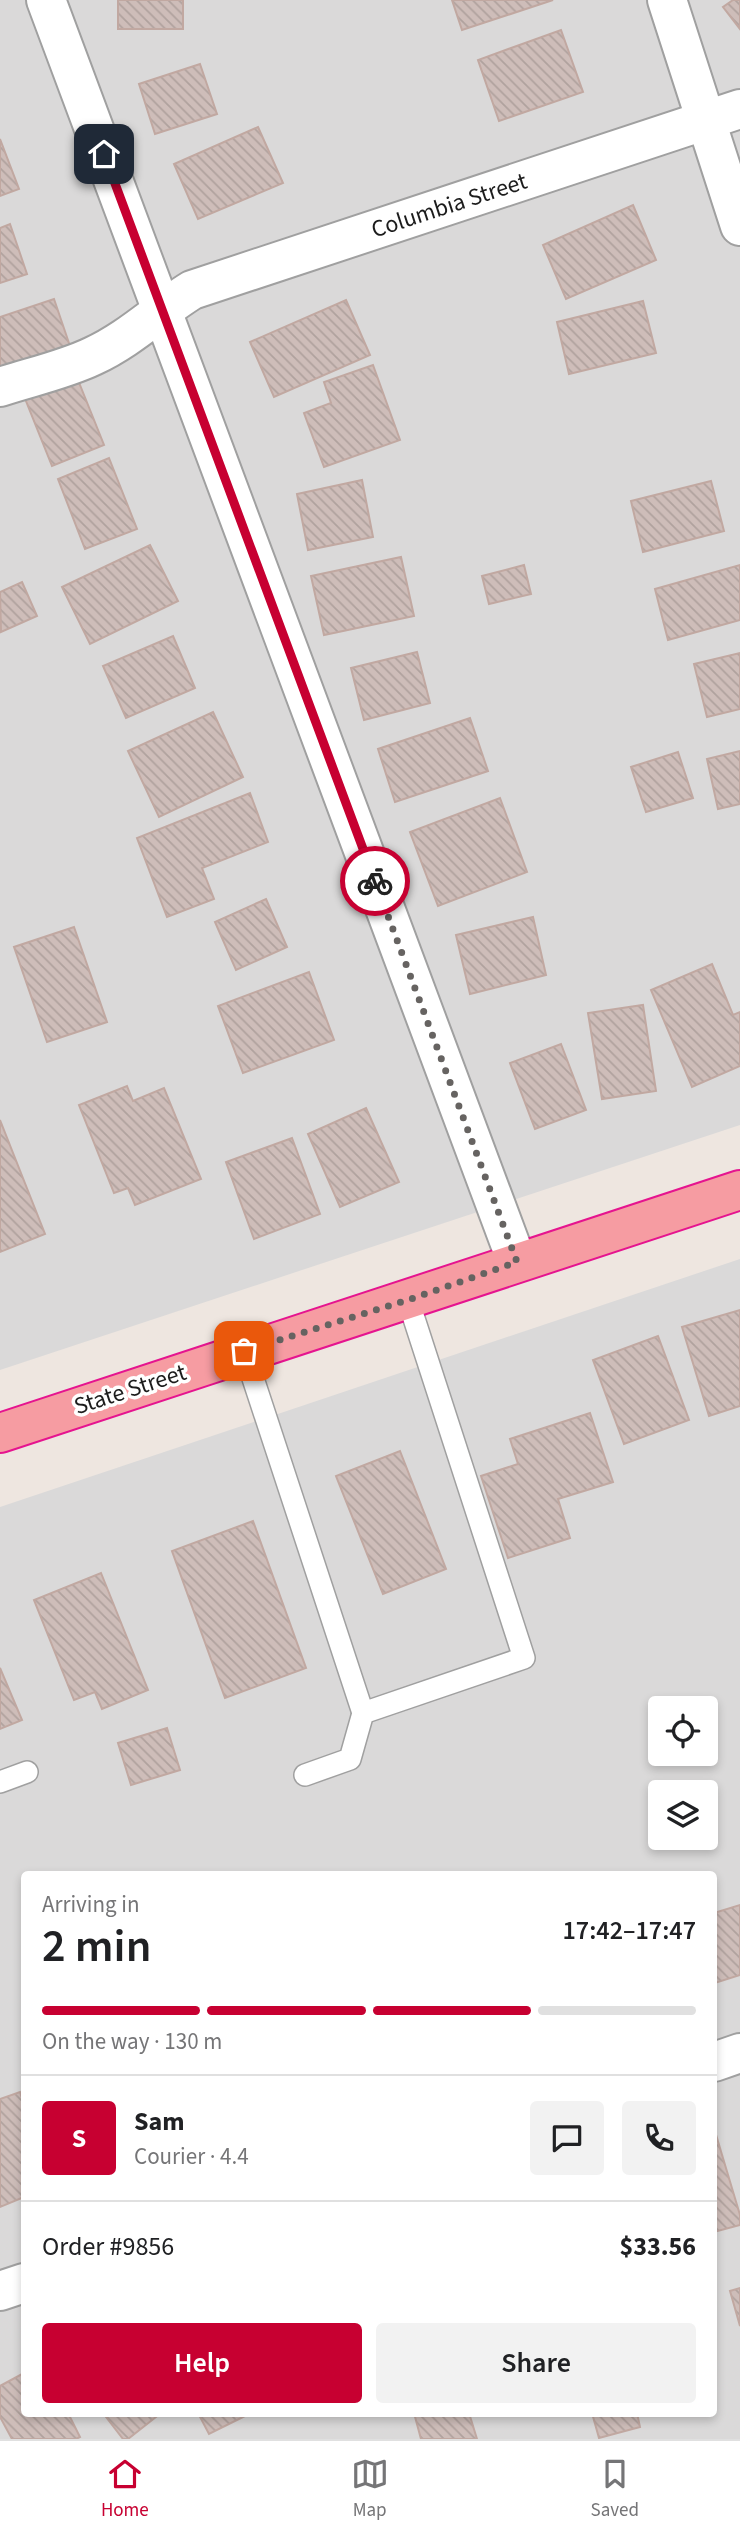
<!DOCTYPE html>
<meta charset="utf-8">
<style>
:root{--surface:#fff;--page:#f2f2f2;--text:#202124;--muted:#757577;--line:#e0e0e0;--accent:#c70031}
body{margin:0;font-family:"Source Sans 3",sans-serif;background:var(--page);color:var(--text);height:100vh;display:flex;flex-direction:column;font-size:26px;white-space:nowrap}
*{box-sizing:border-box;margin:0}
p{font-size:23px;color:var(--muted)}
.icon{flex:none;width:38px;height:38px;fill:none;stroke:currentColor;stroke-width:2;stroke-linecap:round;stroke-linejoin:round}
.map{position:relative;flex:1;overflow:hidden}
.panel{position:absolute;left:21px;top:1871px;width:696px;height:546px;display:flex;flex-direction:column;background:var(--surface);border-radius:7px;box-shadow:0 4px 10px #0003}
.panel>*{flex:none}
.controls{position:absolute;left:648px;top:1696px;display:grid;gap:14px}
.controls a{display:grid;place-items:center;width:70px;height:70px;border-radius:7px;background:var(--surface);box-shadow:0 4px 10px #0003;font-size:35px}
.pin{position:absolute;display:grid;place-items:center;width:60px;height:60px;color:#fff;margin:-30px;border-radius:14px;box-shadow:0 4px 10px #0006}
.courier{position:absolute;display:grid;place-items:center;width:70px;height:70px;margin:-35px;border:5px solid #c70031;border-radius:50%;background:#fff;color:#222;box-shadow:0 2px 9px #0007}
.headline em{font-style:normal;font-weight:600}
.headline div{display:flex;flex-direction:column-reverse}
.headline{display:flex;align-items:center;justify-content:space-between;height:119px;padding:0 21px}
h1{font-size:46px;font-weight:600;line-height:52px}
.bar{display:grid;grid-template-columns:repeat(4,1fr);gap:10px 7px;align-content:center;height:84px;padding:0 21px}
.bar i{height:9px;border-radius:5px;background:var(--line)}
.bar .active{background:var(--accent)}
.bar p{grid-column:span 4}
.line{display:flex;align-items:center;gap:18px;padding:0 21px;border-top:2px solid var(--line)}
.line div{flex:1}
.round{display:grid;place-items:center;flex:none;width:74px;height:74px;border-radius:7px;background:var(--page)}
.button{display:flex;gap:14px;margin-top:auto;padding:14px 21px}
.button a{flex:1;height:80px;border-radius:7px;background:var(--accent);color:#fff;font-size:28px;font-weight:600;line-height:80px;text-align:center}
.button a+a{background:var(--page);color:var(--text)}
.dock{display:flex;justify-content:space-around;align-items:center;height:98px;border-top:2px solid var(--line);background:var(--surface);font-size:19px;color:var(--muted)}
.dock a{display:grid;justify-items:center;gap:4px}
.dock .active{color:var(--accent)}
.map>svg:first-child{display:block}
.residential{fill:#dad9d9;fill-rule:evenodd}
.building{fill:url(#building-back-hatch);stroke:#c1a8a1;stroke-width:2}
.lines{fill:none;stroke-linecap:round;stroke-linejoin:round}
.service-casing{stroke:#a0a0a0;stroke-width:24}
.minor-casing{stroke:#a0a0a0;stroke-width:42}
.tertiary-casing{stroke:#a0a0a0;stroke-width:42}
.trunk-casing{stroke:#e5148f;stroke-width:42}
.service{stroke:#fff;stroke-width:21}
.minor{stroke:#fff;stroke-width:38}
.tertiary{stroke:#fff;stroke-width:38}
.trunk{stroke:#f69ca2;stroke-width:38}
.done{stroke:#666361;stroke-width:7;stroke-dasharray:0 12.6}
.route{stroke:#c70031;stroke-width:9}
.labels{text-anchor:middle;stroke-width:7;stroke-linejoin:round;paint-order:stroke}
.street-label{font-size:24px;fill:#1c1c1c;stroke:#fff}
</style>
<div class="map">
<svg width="740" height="2439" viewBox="0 0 740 2439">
<defs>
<pattern id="building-back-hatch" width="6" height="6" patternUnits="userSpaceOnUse" patternTransform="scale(1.75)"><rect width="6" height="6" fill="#cebdb9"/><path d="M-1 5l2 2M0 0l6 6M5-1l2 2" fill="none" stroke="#b0a29e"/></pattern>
</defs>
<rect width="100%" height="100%" fill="#eee6e0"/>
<g class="residential">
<polygon points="0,0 740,0 740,1125 0,1370"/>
<path d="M740 1259V2439H0V1507ZM660 1708H705V1754H660ZM660 1792H705V1838H660ZM24 1874H714V2413H24Z"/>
</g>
<g class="building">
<rect x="118" y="0" width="65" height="29"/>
<polygon points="452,0 553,0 462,30"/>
<polygon points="733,0 740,0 740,29 723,7"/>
<polygon points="561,30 583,92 499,121 478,60"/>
<polygon points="200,64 217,114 155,134 139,84"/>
<polygon points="258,127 283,183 198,219 174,164"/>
<polygon points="0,139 19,189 0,196"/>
<polygon points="633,205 656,260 566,299 543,245"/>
<polygon points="10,224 27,274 0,283 0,228"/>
<polygon points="54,299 71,349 0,372 0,317"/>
<polygon points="346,300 370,355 274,397 250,342"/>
<polygon points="643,301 656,353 569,374 557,322"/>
<polygon points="373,365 400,440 324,467 304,413 331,403 324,382"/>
<polygon points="76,375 104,445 52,466 24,396"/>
<polygon points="109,458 137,529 85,549 58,479"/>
<polygon points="362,480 373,537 308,550 297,494"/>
<polygon points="711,481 724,531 643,552 631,501"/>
<polygon points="150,545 178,601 90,644 62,587"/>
<polygon points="401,557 414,616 324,635 311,576"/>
<polygon points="524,565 531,594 489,604 482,576"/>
<polygon points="740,565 740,620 668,640 655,589"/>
<polygon points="22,582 37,616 1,632 0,592"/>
<polygon points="173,636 195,688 126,718 103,666"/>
<polygon points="417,652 430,703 364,720 351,668"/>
<polygon points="740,653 740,709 707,717 694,664"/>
<polygon points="213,712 243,777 159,817 128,751"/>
<polygon points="470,718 488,771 395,802 378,749"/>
<polygon points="740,751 740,804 718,809 707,759"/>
<polygon points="678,752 693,798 646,812 631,767"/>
<polygon points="250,793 268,842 202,868 214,899 167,917 137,838"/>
<polygon points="500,798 527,872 438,906 410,832"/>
<polygon points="266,899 287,947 236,970 215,922"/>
<polygon points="533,917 546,975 470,994 456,935"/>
<polygon points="74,927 107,1022 47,1042 14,947"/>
<polygon points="712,964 733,1015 740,1012 740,1066 692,1087 651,990"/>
<polygon points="309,972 334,1040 243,1073 218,1006"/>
<polygon points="643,1005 656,1091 602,1099 588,1013"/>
<polygon points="561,1044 586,1110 535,1129 510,1063"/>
<polygon points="127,1086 133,1101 164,1088 201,1179 135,1205 128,1188 114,1193 79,1105"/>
<polygon points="366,1108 399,1182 340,1207 308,1134"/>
<polygon points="0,1120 45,1234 0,1252"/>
<polygon points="292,1138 320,1214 254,1239 226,1162"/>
<polygon points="740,1310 740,1406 709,1416 682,1327"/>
<polygon points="658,1336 689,1420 624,1444 593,1360"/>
<polygon points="590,1413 613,1482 558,1499 570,1538 508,1558 481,1476 518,1464 510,1439"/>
<polygon points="400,1451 446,1569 383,1594 336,1476"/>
<polygon points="253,1521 306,1668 225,1698 172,1551"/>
<polygon points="101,1573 148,1690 102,1709 95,1692 74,1700 34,1600"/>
<polygon points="0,1668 22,1720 0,1729"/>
<polygon points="167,1728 180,1770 131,1785 118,1743"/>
<polygon points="740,1905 740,1975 715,1983 714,1913"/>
<polygon points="20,2092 24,2104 24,2197 0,2207 0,2099"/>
<polygon points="714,2128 740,2215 740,2225 714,2232"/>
<polygon points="740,2288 740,2326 730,2291"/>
<polygon points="24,2373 24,2413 68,2413 80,2437 76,2439 12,2439 0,2417 0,2386"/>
<polygon points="103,2413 161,2413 128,2439 123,2439"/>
<polygon points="198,2413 251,2413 209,2434"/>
<polygon points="414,2413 469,2413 477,2439 421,2439"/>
<polygon points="592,2413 637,2413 640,2427 599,2438"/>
</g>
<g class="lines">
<defs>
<g id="service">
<polyline points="244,1351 363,1713"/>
<polyline points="305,1775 350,1759 363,1713 524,1658 408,1300"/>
<polyline points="0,1782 27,1772"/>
</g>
<g id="minor">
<polyline points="46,0 517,1262"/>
<path d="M0 387C30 377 64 370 93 356 130 339 158 311 192 290L740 109"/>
<polyline points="714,2062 740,2053"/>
<polyline points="0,2291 24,2283"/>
</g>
<polyline id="tertiary" points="667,0 740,226"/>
<polyline id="trunk" points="0,1433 740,1190"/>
</defs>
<use href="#service" class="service-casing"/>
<use href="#minor" class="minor-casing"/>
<use href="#tertiary" class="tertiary-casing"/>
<use href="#trunk" class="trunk-casing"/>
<use href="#service" class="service"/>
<use href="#minor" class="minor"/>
<use href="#tertiary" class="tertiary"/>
<use href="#trunk" class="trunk"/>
</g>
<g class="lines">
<polyline class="done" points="244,1351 408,1300 517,1262 375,881"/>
<polyline class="route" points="104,154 375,881"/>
</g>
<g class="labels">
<g class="street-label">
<text transform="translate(449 205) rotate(-18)" y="8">Columbia Street</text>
<text transform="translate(130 1389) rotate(-18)" y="8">State Street</text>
</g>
</g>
</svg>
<div class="controls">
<a><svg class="icon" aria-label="locate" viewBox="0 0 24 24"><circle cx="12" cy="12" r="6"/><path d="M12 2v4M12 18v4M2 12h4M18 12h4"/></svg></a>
<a><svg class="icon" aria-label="layers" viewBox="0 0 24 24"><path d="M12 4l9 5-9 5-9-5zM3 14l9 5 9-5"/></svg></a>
</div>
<div class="pin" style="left:244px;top:1351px;background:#ea580c"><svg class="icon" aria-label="bag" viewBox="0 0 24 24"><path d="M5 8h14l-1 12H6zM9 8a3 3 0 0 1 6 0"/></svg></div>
<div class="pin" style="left:104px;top:154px;background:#1f2937"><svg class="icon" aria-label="home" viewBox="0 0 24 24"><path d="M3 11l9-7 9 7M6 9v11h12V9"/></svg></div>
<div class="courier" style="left:375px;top:881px"><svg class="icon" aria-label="bike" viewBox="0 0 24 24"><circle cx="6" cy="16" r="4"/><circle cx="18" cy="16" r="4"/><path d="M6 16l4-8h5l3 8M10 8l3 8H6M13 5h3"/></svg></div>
<section class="panel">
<div class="headline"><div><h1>2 min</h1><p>Arriving in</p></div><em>17:42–17:47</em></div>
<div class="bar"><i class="active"></i><i class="active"></i><i class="active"></i><i></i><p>On the way · 130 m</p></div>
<div class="line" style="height:126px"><b class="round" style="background:var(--accent);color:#fff">S</b><div><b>Sam</b><p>Courier · 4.4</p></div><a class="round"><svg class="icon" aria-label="chat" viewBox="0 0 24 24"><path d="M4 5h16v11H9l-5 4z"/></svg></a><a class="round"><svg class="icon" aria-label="phone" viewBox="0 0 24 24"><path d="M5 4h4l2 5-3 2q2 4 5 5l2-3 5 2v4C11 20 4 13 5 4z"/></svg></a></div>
<div class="line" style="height:91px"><div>Order #9856</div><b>$33.56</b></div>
<div class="button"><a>Help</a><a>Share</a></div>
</section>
</div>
<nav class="dock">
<a class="active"><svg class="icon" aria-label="home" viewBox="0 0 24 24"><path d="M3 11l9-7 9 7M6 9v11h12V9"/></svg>Home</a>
<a><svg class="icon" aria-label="map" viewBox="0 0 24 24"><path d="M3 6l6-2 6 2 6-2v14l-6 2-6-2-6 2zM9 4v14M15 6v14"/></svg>Map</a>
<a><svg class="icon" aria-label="saved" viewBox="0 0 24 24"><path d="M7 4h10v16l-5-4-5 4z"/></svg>Saved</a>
</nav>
